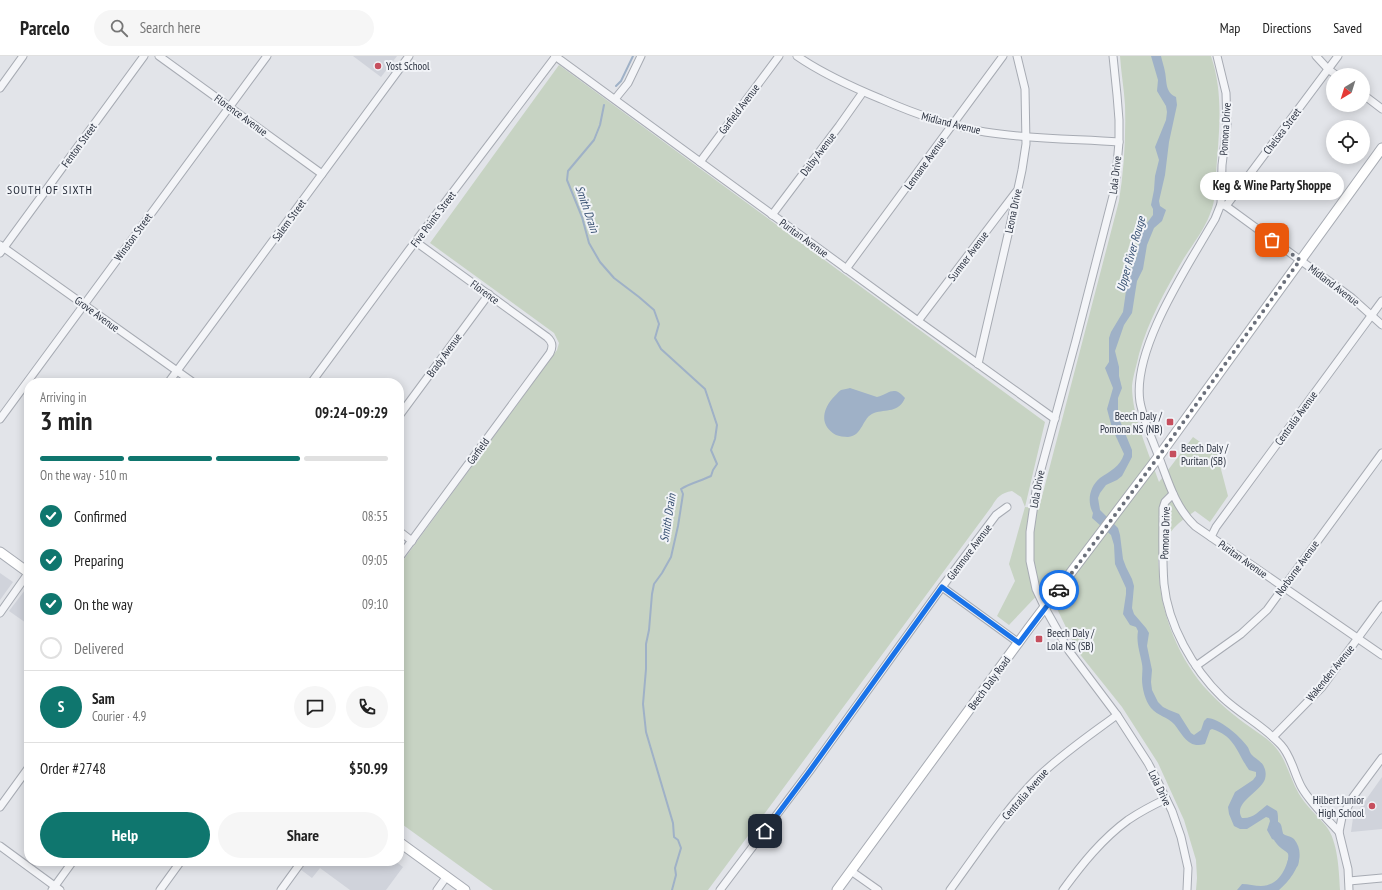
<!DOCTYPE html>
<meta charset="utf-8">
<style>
:root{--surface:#fff;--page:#f6f6f6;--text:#222;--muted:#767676;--line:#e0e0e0;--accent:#0f766e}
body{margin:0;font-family:"PT Sans Narrow",sans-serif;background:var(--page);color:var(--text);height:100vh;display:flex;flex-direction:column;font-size:15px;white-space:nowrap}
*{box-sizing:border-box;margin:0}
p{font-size:13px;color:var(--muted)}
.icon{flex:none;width:22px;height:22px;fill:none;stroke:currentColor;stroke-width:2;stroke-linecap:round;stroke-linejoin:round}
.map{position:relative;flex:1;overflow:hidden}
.details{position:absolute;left:24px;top:322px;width:380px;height:488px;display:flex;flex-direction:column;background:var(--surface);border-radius:16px;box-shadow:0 2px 10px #0003}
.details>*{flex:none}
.needle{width:26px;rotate:218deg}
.buttons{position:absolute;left:1326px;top:12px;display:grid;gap:8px}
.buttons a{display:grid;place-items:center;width:44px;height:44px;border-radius:50%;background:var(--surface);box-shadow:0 2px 10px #0003;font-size:20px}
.pin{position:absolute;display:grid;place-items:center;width:34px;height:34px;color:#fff;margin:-17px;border-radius:8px;box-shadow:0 2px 6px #0006}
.courier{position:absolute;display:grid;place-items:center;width:40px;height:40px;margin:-20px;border:3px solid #1a73e8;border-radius:50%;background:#fff;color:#222;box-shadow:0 1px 5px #0007}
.bubble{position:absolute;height:28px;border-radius:14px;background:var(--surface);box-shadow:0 2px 10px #0003;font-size:13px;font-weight:600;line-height:28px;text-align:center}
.head em{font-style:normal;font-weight:600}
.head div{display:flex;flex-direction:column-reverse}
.head{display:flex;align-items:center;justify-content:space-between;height:68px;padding:0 16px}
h1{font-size:26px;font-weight:600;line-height:30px}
.bar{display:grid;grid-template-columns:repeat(4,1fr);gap:6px 4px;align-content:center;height:48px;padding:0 16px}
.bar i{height:5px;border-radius:3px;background:var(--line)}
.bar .active{background:var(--accent)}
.bar p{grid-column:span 4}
.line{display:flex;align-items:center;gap:10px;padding:0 16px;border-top:1px solid var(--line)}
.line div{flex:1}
.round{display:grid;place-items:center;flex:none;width:42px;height:42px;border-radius:21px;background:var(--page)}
ol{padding:0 16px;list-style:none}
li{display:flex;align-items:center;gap:12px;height:44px}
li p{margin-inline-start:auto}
li .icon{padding:4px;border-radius:50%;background:var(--accent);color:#fff;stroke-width:4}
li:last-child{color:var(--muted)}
li i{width:22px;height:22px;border:2px solid var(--line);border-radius:50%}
.action{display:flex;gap:8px;margin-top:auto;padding:8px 16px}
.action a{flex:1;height:46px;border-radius:24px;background:var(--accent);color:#fff;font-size:16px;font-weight:600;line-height:46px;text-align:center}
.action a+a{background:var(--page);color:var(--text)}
header{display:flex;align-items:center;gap:24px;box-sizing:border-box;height:56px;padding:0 20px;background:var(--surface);border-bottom:1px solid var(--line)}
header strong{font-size:19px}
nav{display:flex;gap:22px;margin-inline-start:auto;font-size:14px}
.search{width:280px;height:36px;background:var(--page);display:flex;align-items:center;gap:10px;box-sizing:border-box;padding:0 14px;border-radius:22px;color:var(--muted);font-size:15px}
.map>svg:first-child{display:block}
.built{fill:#d0d3db}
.green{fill:#c7d3c3}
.water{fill:#9fb1c7}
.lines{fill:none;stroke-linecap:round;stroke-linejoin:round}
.stream{stroke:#9fb1c7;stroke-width:2}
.river{stroke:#9fb1c7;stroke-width:11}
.street-casing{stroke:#a7abb3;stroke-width:9}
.secondary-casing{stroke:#a7abb3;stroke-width:11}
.street{stroke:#f4f5f8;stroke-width:7}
.secondary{stroke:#fff;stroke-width:9}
.done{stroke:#6b707b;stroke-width:4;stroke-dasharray:0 7.2}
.route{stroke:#1a73e8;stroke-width:5}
.poi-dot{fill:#c64f5e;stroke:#f1f3f7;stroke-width:1.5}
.labels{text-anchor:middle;stroke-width:4;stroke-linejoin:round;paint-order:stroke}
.poi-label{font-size:11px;fill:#2b3240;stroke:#f1f3f7;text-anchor:start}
.street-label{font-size:11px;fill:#2b3240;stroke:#f1f3f7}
.neighbourhood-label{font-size:12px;letter-spacing:1px;fill:#1d2331;stroke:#f1f3f7}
.water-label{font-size:12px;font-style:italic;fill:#375072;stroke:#f1f3f7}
</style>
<header>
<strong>Parcelo</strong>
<div class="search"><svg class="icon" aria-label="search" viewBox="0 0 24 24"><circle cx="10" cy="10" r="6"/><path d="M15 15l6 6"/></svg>Search here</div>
<nav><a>Map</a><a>Directions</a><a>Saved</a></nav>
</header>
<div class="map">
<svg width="1382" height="834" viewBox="0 0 1382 834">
<rect width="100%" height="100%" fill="#e2e4e9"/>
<g class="built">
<polygon points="353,0 397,0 381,21"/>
<polygon points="0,517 13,526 0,544"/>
<polygon points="25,534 29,537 29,569 9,555"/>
<polygon points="1382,721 1382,773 1351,776 1353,762"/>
<polygon points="306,805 395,805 403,811 386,834 350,834 320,812 312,822 300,813"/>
</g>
<path class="green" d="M1120 0H1211C1224 38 1219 77 1216 117 1215 130 1216 145 1210 158 1204 174 1193 188 1184 202 1166 233 1149 263 1139 298 1137 308 1133 320 1132 330 1132 361 1149 397 1159 426L1193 381 1217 398 1228 440 1210 466 1195 455C1180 466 1173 470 1164 487 1162 490 1160 494 1159 498 1157 503 1159 510 1159 516 1160 557 1180 606 1209 636 1221 649 1236 661 1250 671 1259 678 1269 683 1276 692 1287 705 1290 723 1299 738 1306 750 1317 759 1326 770 1338 785 1339 815 1340 834H1196L1197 822 1196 804 1184 764 1158 707 1122 651 1078 596 1046 530 1009 569 997 560 1015 525 1009 508 1025 451 1021 441 1012 435C1001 437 997 441 992 450L708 834H493L399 766V510L557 294 559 287 554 277 430 187 559 9 1045 366 1025 451 1039 452 1119 145C1124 114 1126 82 1125 49 1124 33 1121 16 1120 0Z"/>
<g class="water">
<path d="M1151 0H1161C1162 5 1164 10 1165 16 1167 26 1165 36 1176 41L1177 49 1169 86 1165 119 1159 145 1160 150 1166 154 1162 165 1154 172 1147 189 1143 213 1137 225 1132 257 1124 269 1115 295 1119 311V320L1122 332 1118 342V360L1132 394V401L1122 420 1117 424 1106 429 1100 437 1098 442 1100 454 1118 472 1120 479 1123 503 1126 511 1132 523 1134 530 1132 552 1134 558 1146 572 1149 577 1147 590 1152 614 1151 626 1152 634 1158 646 1163 651 1169 654 1179 658 1191 677 1194 679 1201 674 1204 665 1207 662C1219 662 1240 680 1247 690 1249 692 1249 695 1251 698 1255 703 1262 705 1264 711 1266 715 1266 719 1265 723 1261 736 1232 747 1242 762 1253 763 1259 755 1267 749L1277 755C1279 761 1277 768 1279 773 1281 780 1290 779 1294 783 1308 800 1293 822 1279 834H1237L1242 828C1248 828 1255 830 1261 830 1283 829 1288 807 1291 790 1286 784 1279 786 1272 783L1267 774 1270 765 1269 762 1266 761 1247 773H1240L1234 770 1229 758 1228 751 1235 736 1253 724 1256 720V716L1249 714C1237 697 1235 680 1212 673L1210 674 1205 688C1188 693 1183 679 1174 668 1168 661 1158 660 1151 652 1145 645 1142 632 1142 623 1142 618 1143 613 1142 608 1140 596 1136 587 1138 575L1136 571 1130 569 1123 558 1126 538V532L1115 508 1114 489 1111 479 1092 462 1093 457C1087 446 1089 431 1100 422 1110 415 1120 411 1124 398L1112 372 1107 353 1113 332 1105 312 1109 306V282L1111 276 1123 256 1126 235 1130 217 1137 200 1141 175 1153 159V153L1151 149 1154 134 1155 120 1159 104 1155 91 1166 64 1167 56 1166 50 1157 35 1158 24Z"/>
<path d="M850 332 877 341C890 337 894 329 905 342 899 357 886 353 874 357 862 361 863 380 848 381 844 381 839 380 836 379 820 370 822 355 832 343 835 340 838 336 841 334 844 333 848 333 850 332Z"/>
</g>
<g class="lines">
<g class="stream">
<polyline points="616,30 621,25 633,0"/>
<path d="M604 49 600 69 594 84 568 115 567 124 582 161 589 187 600 206 614 222 639 241 654 254 659 268 655 282 661 293 705 333 717 369 715 383 711 394 717 408 713 414 711 420C701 425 690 427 681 433L683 438 678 470 671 501 662 517 654 528 652 538 649 574 646 588V613L643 648 646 676 673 767 674 781 678 784 681 792 675 812 676 819 672 834"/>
</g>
<path class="river" d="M1276 771C1277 775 1277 780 1280 783 1286 793 1297 789 1293 807"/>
<defs>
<g id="street">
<polyline points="159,0 322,118"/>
<polyline points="555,0 918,265 1055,363"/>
<path d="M797 0C823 18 852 31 881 43 915 58 949 70 985 76 1029 83 1074 83 1119 86"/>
<polyline points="1113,0 1117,39 1119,64 1119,86 1115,132 1076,284 1037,428 1030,476 1030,505 1036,533 1045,552 1069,595 1117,659 1148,707 1157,724 1172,755 1181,781 1188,812 1187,834"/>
<path d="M1217 0 1226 37 1227 69 1222 109 1221 148 1215 163 1209 173C1184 216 1132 295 1140 346 1144 366 1153 385 1160 404 1169 428 1176 452 1195 470L1382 599"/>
<polyline points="1316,0 1328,13 1336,19"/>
<polyline points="0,32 23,0"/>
<polyline points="1365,40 1382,53"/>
<polyline points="615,43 628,27 641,0"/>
<polyline points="700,106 779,0"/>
<polyline points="1221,148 1226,150 1352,242 1382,269"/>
<polyline points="1226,150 1338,0"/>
<polyline points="772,159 839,70 863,36"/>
<polyline points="0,189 194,327"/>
<polyline points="0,197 144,0"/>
<polyline points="846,213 1003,0"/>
<polyline points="918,265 1016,136"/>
<polyline points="978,308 1010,170 1022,114 1026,88 1025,33 1017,0"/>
<polyline points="168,327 409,0"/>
<polyline points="311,327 409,194 556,0"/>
<polyline points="399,360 489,238"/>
<polyline points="0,363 267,0"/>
<path d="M1173 438 1165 446 1163 452C1163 477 1162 503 1164 528 1168 569 1193 613 1222 641 1241 659 1264 670 1281 689 1292 701 1294 718 1302 732 1310 746 1328 764 1339 776"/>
<polyline points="399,475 412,485"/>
<polyline points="1211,481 1216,471 1382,245"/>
<path d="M399 502 550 297C553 291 553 286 547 281L416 186"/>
<polyline points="942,531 1019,587"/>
<polyline points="0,557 29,516"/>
<polyline points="1196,610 1241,578 1267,554 1382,397"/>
<polyline points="1273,681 1322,631 1382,549"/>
<polyline points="0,751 29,711"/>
<polyline points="0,790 60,834"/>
<polyline points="851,815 878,834"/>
<polyline points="1349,825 1382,822"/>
<polyline points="52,834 73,805"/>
<polyline points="160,834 181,805"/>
<polyline points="281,834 302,805"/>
<polyline points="437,834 447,820"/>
<polyline points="720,834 809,716 942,531 996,459 1007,451"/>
<path d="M950 834C978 796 1004 755 1038 721 1062 698 1090 679 1117 659"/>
<path d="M1063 834C1082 808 1102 783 1128 764 1140 756 1153 749 1166 743"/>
<polyline points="1349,834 1348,813 1339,776 1342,761 1353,741 1382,702"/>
</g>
<g id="secondary">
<polyline points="0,496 29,517"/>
<polyline points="399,786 465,834"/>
<polyline points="837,834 1029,572 1159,400 1382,92"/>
</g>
</defs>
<use href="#street" class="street-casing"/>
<use href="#secondary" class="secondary-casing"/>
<use href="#street" class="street"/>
<use href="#secondary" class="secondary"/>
</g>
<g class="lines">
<polyline class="done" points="1059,534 1159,400 1300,204 1272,184"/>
<polyline class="route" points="765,775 809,716 942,531 1019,587 1059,534"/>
</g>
<g class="poi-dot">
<circle cx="378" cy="10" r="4"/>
<rect x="1166" y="362" width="8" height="8" rx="2"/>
<rect x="1169" y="394" width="8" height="8" rx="2"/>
<rect x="1035" y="579" width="8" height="8" rx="2"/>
<circle cx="1372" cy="750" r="4"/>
</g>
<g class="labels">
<g class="poi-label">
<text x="386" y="14">Yost School</text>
<text x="1162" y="364" text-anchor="end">Beech Daly /<tspan x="1162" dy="13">Pomona NS (NB)</tspan></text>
<text x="1181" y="396">Beech Daly /<tspan x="1181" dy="13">Puritan (SB)</tspan></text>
<text x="1047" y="581">Beech Daly /<tspan x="1047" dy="13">Lola NS (SB)</tspan></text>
<text x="1364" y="748" text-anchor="end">Hilbert Junior<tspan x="1364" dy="13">High School</tspan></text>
</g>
<g class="street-label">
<text transform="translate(739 53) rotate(-53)" y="4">Garfield Avenue</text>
<text transform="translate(241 59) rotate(36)" y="4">Florence Avenue</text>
<text transform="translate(951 67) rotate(14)" y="4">Midland Avenue</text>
<text transform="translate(1225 73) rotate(-86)" y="4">Pomona Drive</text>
<text transform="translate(1282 75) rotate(-53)" y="4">Chelsea Street</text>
<text transform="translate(79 89) rotate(-54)" y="4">Fenton Street</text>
<text transform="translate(818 98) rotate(-53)" y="4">Dalby Avenue</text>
<text transform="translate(925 107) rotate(-54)" y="4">Lennane Avenue</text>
<text transform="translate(1115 119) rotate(-83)" y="4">Lola Drive</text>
<text transform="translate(1013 155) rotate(-78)" y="4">Leona Drive</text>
<text transform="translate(433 163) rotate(-53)" y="4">Five Points Street</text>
<text transform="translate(289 164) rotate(-54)" y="4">Salem Street</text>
<text transform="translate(133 181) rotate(-54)" y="4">Winston Street</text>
<text transform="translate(804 182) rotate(36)" y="4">Puritan Avenue</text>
<text transform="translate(968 200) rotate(-53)" y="4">Sumner Avenue</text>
<text transform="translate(1334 229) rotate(37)" y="4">Midland Avenue</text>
<text transform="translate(485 236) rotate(36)" y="4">Florence</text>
<text transform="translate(97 258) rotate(36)" y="4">Grove Avenue</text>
<text transform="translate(444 299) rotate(-54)" y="4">Brady Avenue</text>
<text transform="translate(1296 362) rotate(-54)" y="4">Centralia Avenue</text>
<text transform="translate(478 395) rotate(-54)" y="4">Garfield</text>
<text transform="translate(1037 433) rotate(-79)" y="4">Lola Drive</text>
<text transform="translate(1165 477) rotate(-88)" y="4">Pomona Drive</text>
<text transform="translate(969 496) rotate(-53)" y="4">Glenmore Avenue</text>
<text transform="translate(1243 503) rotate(35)" y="4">Puritan Avenue</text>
<text transform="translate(1297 512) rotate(-54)" y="4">Norborne Avenue</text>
<text transform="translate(1330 617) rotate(-51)" y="4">Wakenden Avenue</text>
<text transform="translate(989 627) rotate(-54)" y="4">Beech Daly Road</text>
<text transform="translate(1160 732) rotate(64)" y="4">Lola Drive</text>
<text transform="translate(1025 738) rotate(-49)" y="4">Centralia Avenue</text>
</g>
<g class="neighbourhood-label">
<text x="50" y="138">SOUTH OF SIXTH</text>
</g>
<g class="water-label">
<text transform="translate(587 153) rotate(71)" y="4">Smith Drain</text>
<text transform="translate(1131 198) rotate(-74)" y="4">Upper River Rouge</text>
<text transform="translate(668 462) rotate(-81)" y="4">Smith Drain</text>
</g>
</g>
</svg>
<div class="buttons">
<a><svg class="needle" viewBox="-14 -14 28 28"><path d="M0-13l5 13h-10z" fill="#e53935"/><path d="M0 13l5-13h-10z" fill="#767676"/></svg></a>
<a><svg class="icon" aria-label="locate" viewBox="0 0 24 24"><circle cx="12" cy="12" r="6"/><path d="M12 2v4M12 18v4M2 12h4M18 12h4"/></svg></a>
</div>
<div class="pin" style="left:1272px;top:184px;background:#ea580c"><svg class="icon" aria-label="bag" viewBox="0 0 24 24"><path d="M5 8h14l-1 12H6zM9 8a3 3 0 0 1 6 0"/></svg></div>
<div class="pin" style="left:765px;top:775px;background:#1f2937"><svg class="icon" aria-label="home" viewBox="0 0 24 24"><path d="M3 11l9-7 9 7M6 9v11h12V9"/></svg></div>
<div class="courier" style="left:1059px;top:534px"><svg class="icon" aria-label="car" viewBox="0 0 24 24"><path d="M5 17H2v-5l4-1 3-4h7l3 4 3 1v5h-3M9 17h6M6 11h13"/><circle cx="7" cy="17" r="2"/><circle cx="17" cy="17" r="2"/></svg></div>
<div class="bubble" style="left:1200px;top:116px;width:144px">Keg &amp; Wine Party Shoppe</div>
<section class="details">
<div class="head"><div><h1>3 min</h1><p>Arriving in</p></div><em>09:24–09:29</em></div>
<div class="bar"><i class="active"></i><i class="active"></i><i class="active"></i><i></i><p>On the way · 510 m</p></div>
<ol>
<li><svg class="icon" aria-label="check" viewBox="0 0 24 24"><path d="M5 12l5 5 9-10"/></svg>Confirmed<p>08:55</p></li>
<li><svg class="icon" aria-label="check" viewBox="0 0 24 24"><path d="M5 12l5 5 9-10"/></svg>Preparing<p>09:05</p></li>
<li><svg class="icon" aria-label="check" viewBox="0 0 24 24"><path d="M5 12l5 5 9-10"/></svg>On the way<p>09:10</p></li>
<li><i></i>Delivered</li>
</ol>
<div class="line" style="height:72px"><b class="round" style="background:var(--accent);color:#fff">S</b><div><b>Sam</b><p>Courier · 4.9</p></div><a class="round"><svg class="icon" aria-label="chat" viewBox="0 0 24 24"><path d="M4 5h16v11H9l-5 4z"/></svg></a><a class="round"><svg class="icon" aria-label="phone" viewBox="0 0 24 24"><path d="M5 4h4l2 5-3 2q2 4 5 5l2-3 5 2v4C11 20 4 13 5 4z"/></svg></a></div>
<div class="line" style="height:52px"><div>Order #2748</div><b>$50.99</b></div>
<div class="action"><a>Help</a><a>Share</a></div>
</section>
</div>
